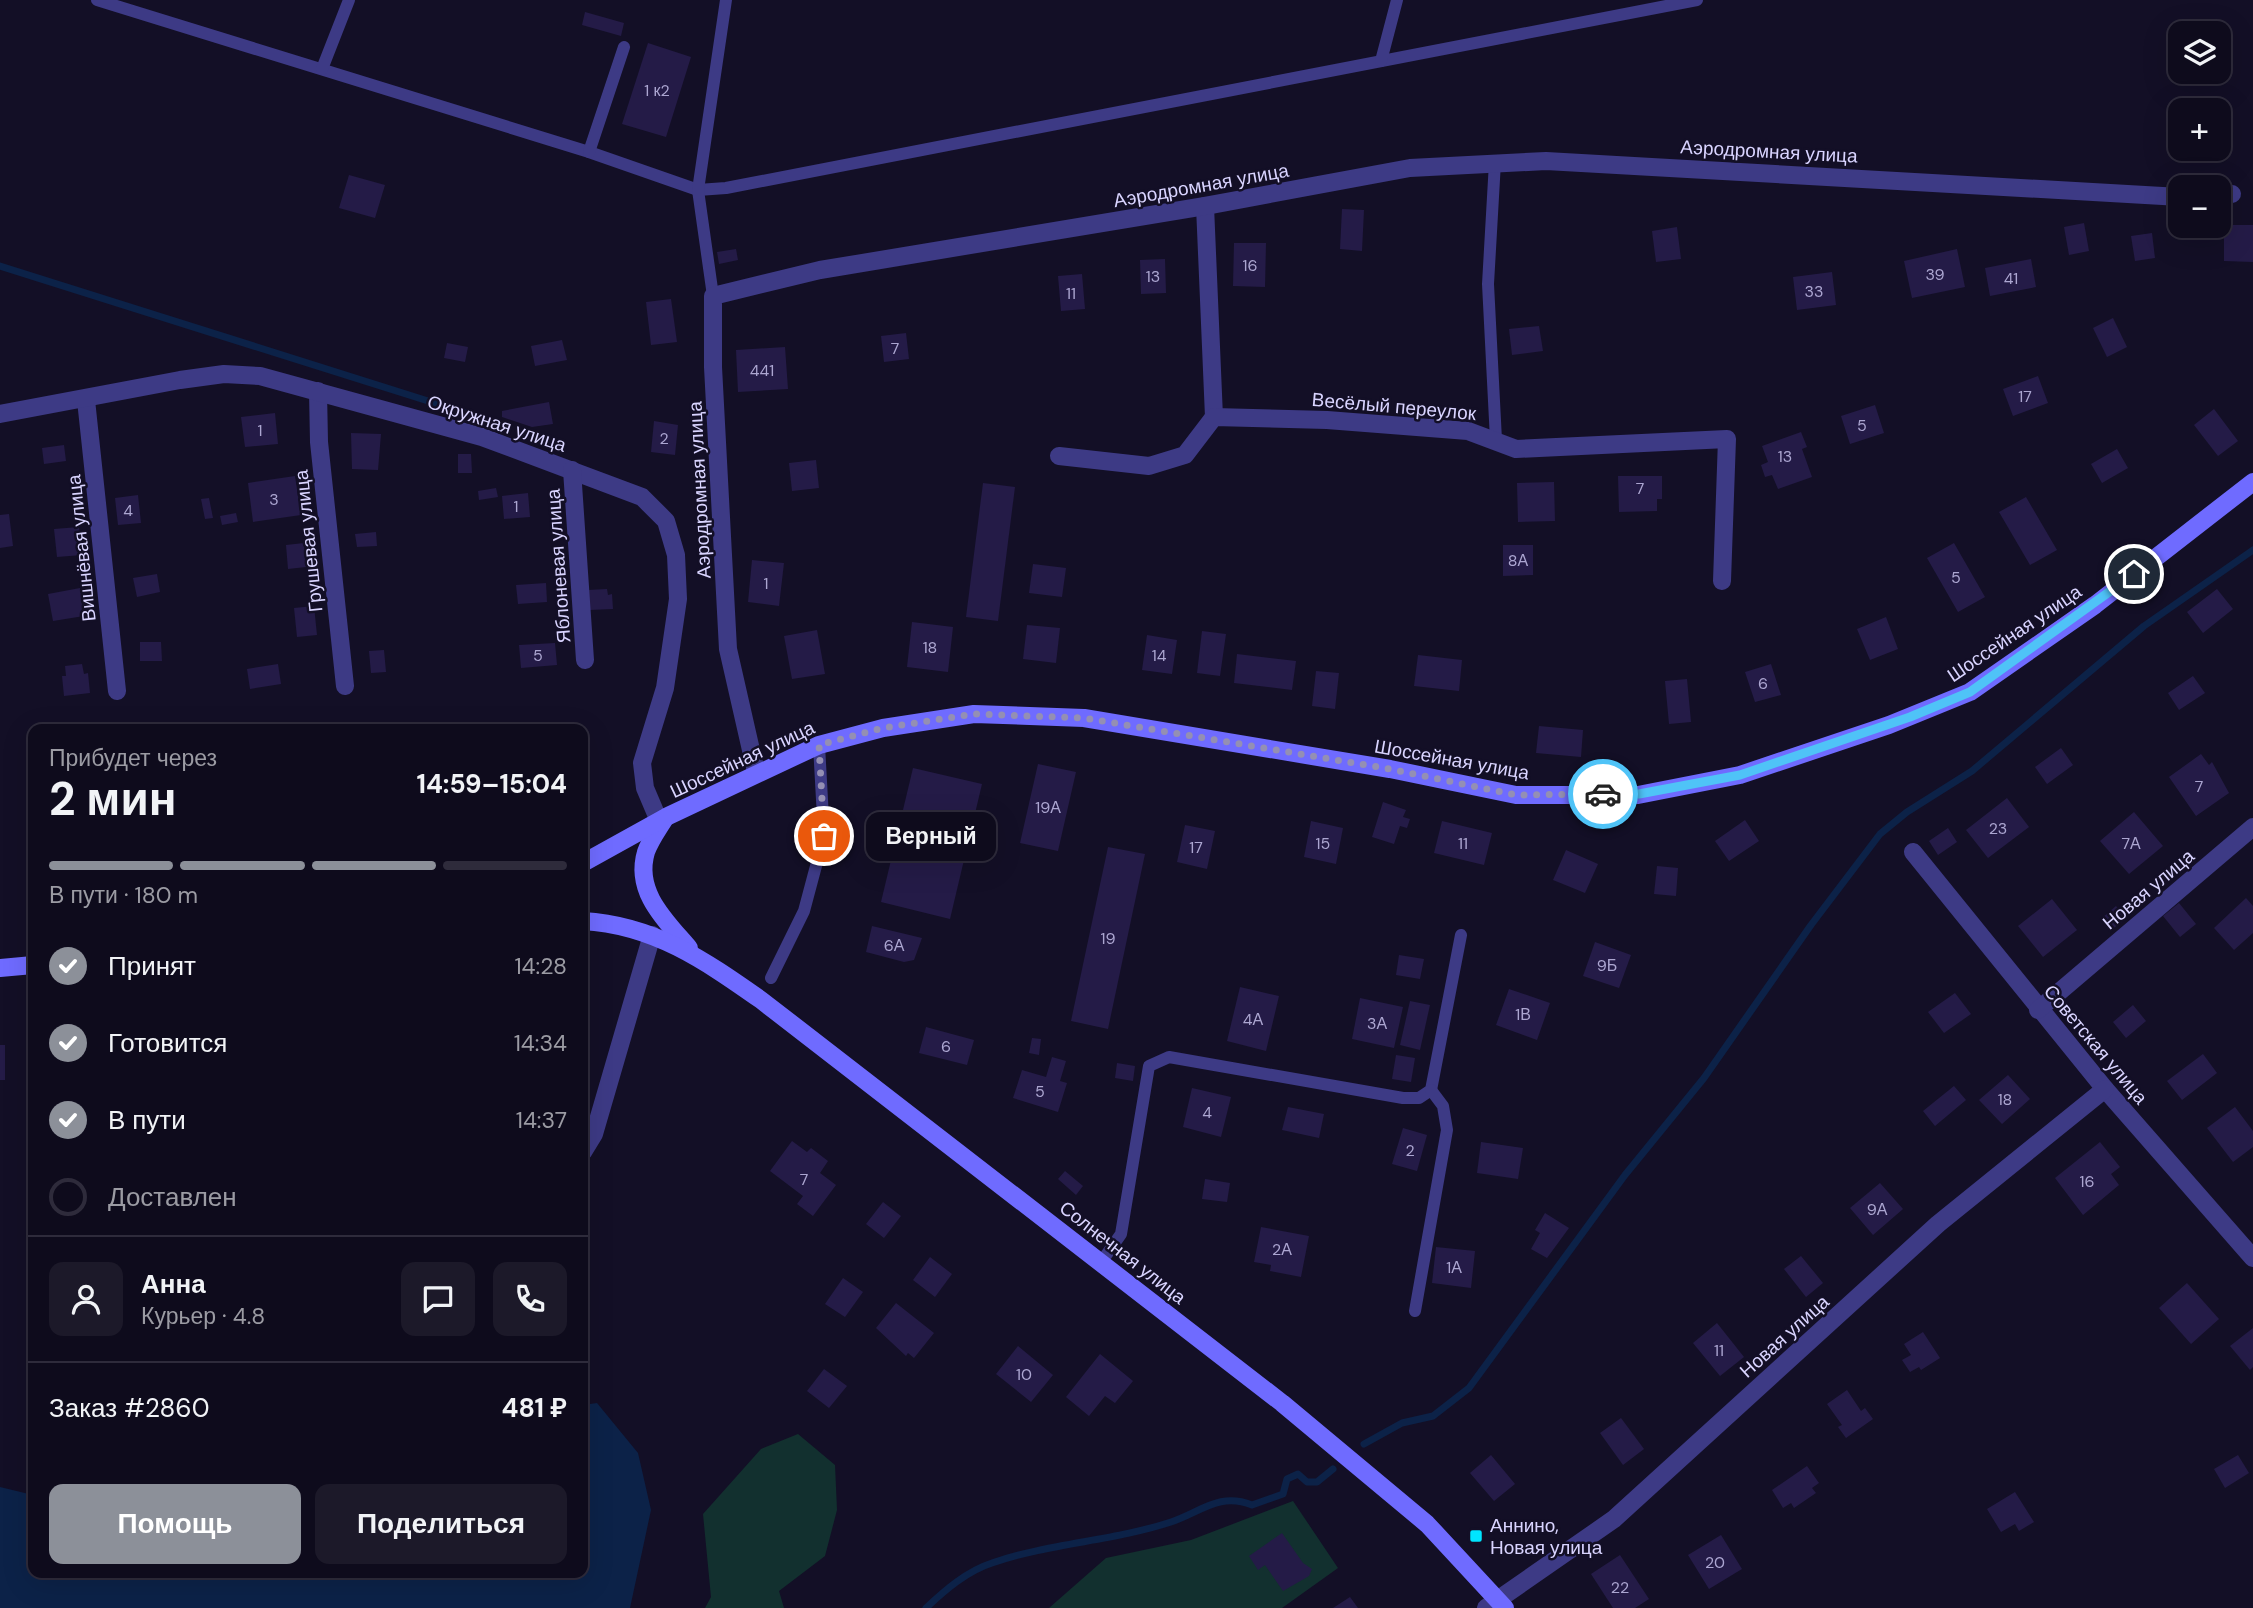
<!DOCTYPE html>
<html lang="ru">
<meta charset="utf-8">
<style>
:root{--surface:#0e0b1c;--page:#1c1929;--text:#f1f3f6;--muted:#9b9ba3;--line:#2e2b3b;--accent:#8c9099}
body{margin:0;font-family:"DM Sans",sans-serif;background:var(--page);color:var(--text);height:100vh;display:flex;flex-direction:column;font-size:26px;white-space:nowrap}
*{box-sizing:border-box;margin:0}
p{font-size:23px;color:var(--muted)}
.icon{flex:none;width:38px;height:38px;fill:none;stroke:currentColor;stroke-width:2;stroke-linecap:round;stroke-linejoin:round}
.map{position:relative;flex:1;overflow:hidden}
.details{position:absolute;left:28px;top:724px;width:560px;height:854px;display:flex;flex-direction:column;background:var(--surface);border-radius:14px;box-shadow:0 7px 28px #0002,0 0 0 2px var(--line)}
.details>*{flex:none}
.controls{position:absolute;left:2168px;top:21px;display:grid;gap:14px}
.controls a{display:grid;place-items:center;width:63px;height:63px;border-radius:14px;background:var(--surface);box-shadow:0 7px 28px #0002,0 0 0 2px var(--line);font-size:35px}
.pin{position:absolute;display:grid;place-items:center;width:60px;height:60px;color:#fff;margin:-30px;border:4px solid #fff;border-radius:50%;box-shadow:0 2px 7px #0007}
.courier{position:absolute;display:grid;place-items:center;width:70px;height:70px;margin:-35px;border:5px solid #4fc3f7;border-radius:50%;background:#fff;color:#222;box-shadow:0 2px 9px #0007}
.bubble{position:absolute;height:49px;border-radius:14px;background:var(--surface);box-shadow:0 7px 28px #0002,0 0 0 2px var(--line);font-size:23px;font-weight:700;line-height:49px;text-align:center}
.head em{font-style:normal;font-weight:700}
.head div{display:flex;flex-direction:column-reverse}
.head{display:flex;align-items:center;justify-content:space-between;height:119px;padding:0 21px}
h1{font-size:46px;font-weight:700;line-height:52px}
.bar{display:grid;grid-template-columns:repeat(4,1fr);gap:10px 7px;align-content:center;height:84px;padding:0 21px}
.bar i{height:9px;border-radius:5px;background:var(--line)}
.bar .on{background:var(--accent)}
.bar p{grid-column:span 4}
.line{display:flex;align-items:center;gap:18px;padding:0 21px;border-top:2px solid var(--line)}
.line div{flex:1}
.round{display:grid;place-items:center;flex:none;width:74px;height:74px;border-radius:14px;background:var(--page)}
ol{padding:0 21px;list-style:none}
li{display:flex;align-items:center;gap:21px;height:77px}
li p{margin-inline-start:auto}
li .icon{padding:7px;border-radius:50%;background:var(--accent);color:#fff;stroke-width:4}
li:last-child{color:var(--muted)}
li i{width:38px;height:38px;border:4px solid var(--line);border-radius:50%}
.action{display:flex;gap:14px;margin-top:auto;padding:14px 21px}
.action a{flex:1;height:80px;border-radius:14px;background:var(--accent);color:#fff;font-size:28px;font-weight:700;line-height:80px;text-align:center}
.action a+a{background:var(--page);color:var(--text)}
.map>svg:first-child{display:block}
.green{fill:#12302f}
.water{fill:#0c2248}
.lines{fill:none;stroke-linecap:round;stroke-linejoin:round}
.stream{stroke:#0c2248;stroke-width:7}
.building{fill:#241b47}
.lane{stroke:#3d3a85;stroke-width:12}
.street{stroke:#3d3a85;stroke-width:18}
.secondary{stroke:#6f6bff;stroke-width:18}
.done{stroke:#948fb3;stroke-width:7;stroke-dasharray:0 12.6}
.route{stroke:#4fc3f7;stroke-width:9}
.poi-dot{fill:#00e5ff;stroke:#130f26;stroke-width:2.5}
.labels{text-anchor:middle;stroke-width:5;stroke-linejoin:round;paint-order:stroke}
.number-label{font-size:16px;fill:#aca6d1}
.street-label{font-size:19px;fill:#d9d4ff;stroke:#130f26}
.poi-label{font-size:19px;fill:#d9d4ff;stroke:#130f26;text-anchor:start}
</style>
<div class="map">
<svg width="2253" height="1608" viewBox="0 0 2253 1608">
<rect width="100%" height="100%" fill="#130f26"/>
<g class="green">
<polygon points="798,1434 835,1465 837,1510 825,1556 779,1591 784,1608 705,1608 711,1597 703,1514 761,1449"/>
<polygon points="1293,1501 1338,1568 1282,1608 1049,1608 1106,1558 1191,1540"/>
</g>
<polygon class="water" points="597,1403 638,1453 651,1510 630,1608 0,1608 0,1487 33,1495 33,1573 583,1573 583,1405"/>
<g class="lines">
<g class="stream">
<polyline points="0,266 482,418"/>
<polyline points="1364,1444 1402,1423 1433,1416 1469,1388 1625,1175 1704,1078 1811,925 1880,834 1907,812 1972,771 2144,626 2253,550"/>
<path d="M926 1608C945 1590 967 1571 992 1563 1050 1543 1113 1541 1171 1522 1201 1512 1219 1492 1252 1505L1283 1494 1287 1479 1298 1474 1307 1482H1317L1333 1469"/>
</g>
</g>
<g class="building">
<polygon points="585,12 624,23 621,36 582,25"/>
<polygon points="648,43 691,57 666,137 622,124"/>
<polygon points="349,175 385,185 375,218 339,208"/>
<polygon points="1342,209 1364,210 1362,251 1340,249"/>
<polygon points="2084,223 2089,251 2069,255 2064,227"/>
<polygon points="2224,225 2253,225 2253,262 2224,261"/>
<polygon points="1677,227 1681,259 1656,262 1652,231"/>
<polygon points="2152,233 2155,258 2135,261 2131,236"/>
<polygon points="1234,243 1266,243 1265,287 1233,286"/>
<polygon points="736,249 738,260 719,264 717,252"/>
<polygon points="1957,249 1965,287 1912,298 1904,261"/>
<polygon points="1165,259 1166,293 1141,294 1140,260"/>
<polygon points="2031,259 2036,287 1990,296 1985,268"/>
<polygon points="1832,272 1836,305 1797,310 1793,277"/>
<polygon points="1082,274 1085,309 1061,311 1058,276"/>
<polygon points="671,299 677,342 651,345 646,302"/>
<polygon points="2113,318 2127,347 2107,357 2093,328"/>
<polygon points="1539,326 1543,351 1512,355 1509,329"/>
<polygon points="906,333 909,359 884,362 881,336"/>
<polygon points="562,340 567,360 535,366 531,346"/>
<polygon points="447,343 468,347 465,362 444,358"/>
<polygon points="785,347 788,389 738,392 736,350"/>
<polygon points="2038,376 2048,403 2013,416 2003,389"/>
<polygon points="549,402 553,424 532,427 502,417 502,411"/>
<polygon points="1875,405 1884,433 1850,444 1841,416"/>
<polygon points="2214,409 2238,441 2218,456 2194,425"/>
<polygon points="275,413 278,444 245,447 241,417"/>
<polygon points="654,421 678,425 675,455 651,452"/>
<polygon points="1801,432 1807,447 1802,449 1812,477 1778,489 1772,475 1765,477 1761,465 1768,462 1762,446"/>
<polygon points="351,433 381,434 378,470 352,469"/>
<polygon points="64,445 66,461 44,464 42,448"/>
<polygon points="2117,449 2128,468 2102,483 2091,464"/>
<polygon points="458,454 471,454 472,473 458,473"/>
<polygon points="816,460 819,488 792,491 789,463"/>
<polygon points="295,476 301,515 253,522 248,483"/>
<polygon points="1618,476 1662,476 1662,499 1657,499 1657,511 1619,512"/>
<polygon points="1554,482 1555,521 1518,522 1517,483"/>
<polygon points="983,483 1015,487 998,621 966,617"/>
<polygon points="496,488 498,497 479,500 478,491"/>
<polygon points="528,493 530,517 504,519 502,496"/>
<polygon points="138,495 141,523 118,525 115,498"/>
<polygon points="2026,497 2057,550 2030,565 1999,512"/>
<polygon points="209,498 213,518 205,519 201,499"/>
<polygon points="236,513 238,522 222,525 220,516"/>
<polygon points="9,514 13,546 0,548 0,515"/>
<polygon points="79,527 82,555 57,557 54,529"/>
<polygon points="376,532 377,546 357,547 355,534"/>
<polygon points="304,543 306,567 288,569 286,545"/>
<polygon points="1954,543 1985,597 1958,612 1927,558"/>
<polygon points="1503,545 1533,545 1533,575 1503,576"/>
<polygon points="752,560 784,563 779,606 748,602"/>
<polygon points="1033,564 1066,568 1062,597 1029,593"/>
<polygon points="157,574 160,592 137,597 133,578"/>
<polygon points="546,583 547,602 518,604 516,585"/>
<polygon points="80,588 84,616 53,621 48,594"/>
<polygon points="607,589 608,595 612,594 613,609 589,610 588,590"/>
<polygon points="2217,589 2233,609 2203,633 2187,612"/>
<polygon points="314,606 317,635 297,637 294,608"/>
<polygon points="1886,617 1898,649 1870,660 1857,629"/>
<polygon points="912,622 953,627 948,672 907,667"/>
<polygon points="1027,625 1060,628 1056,663 1023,659"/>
<polygon points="817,630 825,674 792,679 784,636"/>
<polygon points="1202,631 1226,634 1220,676 1197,673"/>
<polygon points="1147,635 1177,640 1172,674 1142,670"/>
<polygon points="140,642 161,642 162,661 140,661"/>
<polygon points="555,643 557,665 521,668 519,645"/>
<polygon points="384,650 386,672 371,673 369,651"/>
<polygon points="1237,654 1296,661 1292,690 1234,683"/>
<polygon points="1418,655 1462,660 1459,691 1414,686"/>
<polygon points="82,664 84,674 88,673 90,693 64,696 62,676 66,676 65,666"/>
<polygon points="278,664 281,684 250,689 247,669"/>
<polygon points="1771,664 1781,695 1755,702 1745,672"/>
<polygon points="1316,671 1339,673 1335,709 1312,706"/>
<polygon points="2193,676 2205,693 2179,710 2168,693"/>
<polygon points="1687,679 1691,722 1669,724 1665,681"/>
<polygon points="92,724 93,730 57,730 57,726"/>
<polygon points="1539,726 1583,730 1581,757 1536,753"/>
<polygon points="2061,748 2073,765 2047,784 2035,767"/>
<polygon points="2201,754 2209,765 2212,762 2229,793 2196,816 2169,777"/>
<polygon points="1038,764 1076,772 1058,851 1020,843"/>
<polygon points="913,768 982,784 950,919 881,902"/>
<polygon points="2007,798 2029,827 1988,858 1966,830"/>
<polygon points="1383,802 1406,810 1403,817 1410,819 1407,828 1400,826 1394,844 1372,837"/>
<polygon points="2134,812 2163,846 2129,874 2100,841"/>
<polygon points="1745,820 1759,841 1729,861 1715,841"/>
<polygon points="1311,821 1343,828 1336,864 1304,857"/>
<polygon points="1442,821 1492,833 1484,865 1434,853"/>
<polygon points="1185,825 1215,831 1207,869 1177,862"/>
<polygon points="1948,828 1957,842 1938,855 1929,841"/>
<polygon points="1108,847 1145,854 1108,1029 1071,1021"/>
<polygon points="1566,850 1598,864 1585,893 1553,880"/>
<polygon points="1657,866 1678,868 1676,896 1654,894"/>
<polygon points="2246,898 2253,906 2253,933 2234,950 2214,928"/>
<polygon points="2052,899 2077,930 2043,957 2018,926"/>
<polygon points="2179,903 2196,924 2180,937 2163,916"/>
<polygon points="2116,906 2126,919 2111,930 2102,918"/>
<polygon points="872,926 922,938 914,960 904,962 866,952"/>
<polygon points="1595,942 1631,955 1619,988 1583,976"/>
<polygon points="1399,955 1424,959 1420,979 1396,975"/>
<polygon points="1240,987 1279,996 1266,1051 1227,1041"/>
<polygon points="1509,989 1550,1003 1537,1040 1496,1025"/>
<polygon points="1955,993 1971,1014 1944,1033 1928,1012"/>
<polygon points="1360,998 1403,1007 1394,1048 1352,1039"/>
<polygon points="1410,1001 1430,1005 1420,1050 1400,1045"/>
<polygon points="2133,1005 2146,1021 2126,1038 2113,1022"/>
<polygon points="926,1027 974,1040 967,1065 919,1053"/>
<polygon points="1032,1038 1041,1039 1039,1055 1029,1053"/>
<rect x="0" y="1045" width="5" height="35"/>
<polygon points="2203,1054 2217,1073 2182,1100 2167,1081"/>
<polygon points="1396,1055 1415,1058 1411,1082 1392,1079"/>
<polygon points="1052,1057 1066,1061 1060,1081 1067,1083 1058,1112 1013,1098 1022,1070 1046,1077"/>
<polygon points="1117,1063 1135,1066 1133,1081 1115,1078"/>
<polygon points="2008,1075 2030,1099 2002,1124 1979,1100"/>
<polygon points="1954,1086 1966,1100 1935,1126 1923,1111"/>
<polygon points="1192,1088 1231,1097 1221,1137 1183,1127"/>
<polygon points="1288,1107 1324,1114 1319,1138 1282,1130"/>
<polygon points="2235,1107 2253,1131 2253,1147 2233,1162 2207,1128"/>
<polygon points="1403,1128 1427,1135 1417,1171 1392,1164"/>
<polygon points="792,1141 807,1152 811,1148 828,1161 820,1173 836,1185 813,1216 797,1204 803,1196 770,1171"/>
<polygon points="1481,1142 1523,1148 1518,1179 1477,1173"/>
<polygon points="2100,1142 2120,1167 2111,1174 2119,1185 2083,1215 2055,1178"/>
<polygon points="1065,1171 1083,1186 1076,1195 1058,1179"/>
<polygon points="1205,1179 1230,1183 1227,1202 1202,1199"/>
<polygon points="1880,1183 1903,1209 1873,1235 1850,1208"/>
<polygon points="883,1202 901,1216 884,1238 866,1224"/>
<polygon points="1545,1213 1569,1228 1547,1258 1531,1249 1540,1233 1535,1230"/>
<polygon points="1261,1227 1309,1236 1301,1277 1270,1271 1271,1265 1254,1262"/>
<polygon points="1436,1247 1475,1251 1471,1288 1432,1283"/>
<polygon points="1801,1256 1823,1283 1806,1297 1784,1269"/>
<polygon points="930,1257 952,1274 935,1297 913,1280"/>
<polygon points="843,1278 863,1292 845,1317 825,1304"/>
<polygon points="2187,1283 2219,1319 2191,1344 2159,1308"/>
<polygon points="896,1303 934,1333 914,1358 908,1353 906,1356 876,1328"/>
<polygon points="1717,1323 1744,1357 1720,1376 1693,1343"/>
<polygon points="2253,1328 2253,1367 2250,1370 2230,1346"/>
<polygon points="1923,1332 1940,1358 1921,1370 1919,1367 1910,1372 1902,1360 1911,1355 1904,1344"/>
<polygon points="1018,1346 1053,1375 1031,1402 996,1374"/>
<polygon points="1100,1354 1133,1381 1115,1403 1105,1396 1089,1416 1066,1397"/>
<polygon points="824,1369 847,1386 829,1408 807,1391"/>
<polygon points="1847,1390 1861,1411 1865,1408 1873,1419 1846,1438 1838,1427 1842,1425 1827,1404"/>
<polygon points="1621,1418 1644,1449 1623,1465 1600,1433"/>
<polygon points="1491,1455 1515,1484 1494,1501 1470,1473"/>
<polygon points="2238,1455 2249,1473 2225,1488 2214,1469"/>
<polygon points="1807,1466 1819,1483 1812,1488 1816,1493 1794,1508 1791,1503 1783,1508 1772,1490"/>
<polygon points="2015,1492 2034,1522 2019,1531 2015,1524 2001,1532 1987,1509"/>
<polygon points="1282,1533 1303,1563 1312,1569 1309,1576 1283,1591 1265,1565 1258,1570 1249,1556"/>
<polygon points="1721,1535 1742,1569 1709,1589 1688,1555"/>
<polygon points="1620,1555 1649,1599 1635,1608 1613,1608 1591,1574"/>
<polygon points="1350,1597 1358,1608 1333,1608"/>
</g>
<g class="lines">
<g class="lane">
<polyline points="97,0 589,152 698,190 726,188 1697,0"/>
<polyline points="1381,61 1397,0"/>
<polyline points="322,69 349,0"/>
<polyline points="589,152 624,47"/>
<polyline points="1495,162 1488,284 1496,440"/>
<polyline points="713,296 698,190 726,0"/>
<polyline points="771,978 804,911 824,836 819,745"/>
<polyline points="1102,1261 1121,1234 1149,1066 1169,1057 1403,1098 1419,1098 1431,1090 1461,935"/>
<polyline points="1415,1311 1447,1130 1443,1106 1431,1090"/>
</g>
<g class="street">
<polyline points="2219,195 2232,194"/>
<polyline points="1205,206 1214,417"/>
<polyline points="318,391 319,442 345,686"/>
<polyline points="86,400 117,691"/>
<polyline points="0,414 180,380 224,374 260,376 482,437 642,497 666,521 676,555 678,599 665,688 642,763 645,788 659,821"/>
<polyline points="1059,456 1149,466 1185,455 1214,417 1327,420 1468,431 1516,449 1727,439 1722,581"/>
<polyline points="572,470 585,660"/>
<polyline points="756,772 728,649 713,367 713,296 820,270 1205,206 1410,168 1546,161 2180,197"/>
<polyline points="1913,852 2105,1089 2253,1258"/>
<polyline points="2038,1010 2253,827"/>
<polyline points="583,1152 594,1134 652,935"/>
<polyline points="1486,1608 1614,1519 1938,1224 2105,1089"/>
</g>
<g class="secondary">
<path d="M665 818C659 828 650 840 646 852 634 892 666 921 689 948"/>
<polyline points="583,863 666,817 819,745 883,728 974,714 1084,718 1390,769 1516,795 1638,795 1740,775 1889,725 1970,692 2095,605 2253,482"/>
<path d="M583 921C654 925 704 960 761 1000L1282 1403 1427 1524 1505 1608"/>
<polyline points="0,968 33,965"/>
</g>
</g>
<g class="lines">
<polyline class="done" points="824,836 819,745 883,728 974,714 1084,718 1390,769 1516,795 1603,794"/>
<polyline class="route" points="1603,794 1639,794 1740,775 1910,717 1970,692 2134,574"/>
</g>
<rect class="poi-dot" x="1469" y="1529" width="14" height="14" rx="3.5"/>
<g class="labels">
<g class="number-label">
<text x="657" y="96">1 к2</text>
<text x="1250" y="271">16</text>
<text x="1935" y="280">39</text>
<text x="1153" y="282">13</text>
<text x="2011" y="284">41</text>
<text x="1814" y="297">33</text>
<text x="1071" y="299">11</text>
<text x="895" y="354">7</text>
<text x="762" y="376">441</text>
<text x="2025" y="402">17</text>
<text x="1862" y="431">5</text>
<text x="260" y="436">1</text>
<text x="664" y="444">2</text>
<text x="1785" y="462">13</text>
<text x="1640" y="494">7</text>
<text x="274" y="505">3</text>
<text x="516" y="512">1</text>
<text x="128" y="516">4</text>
<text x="1518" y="566">8А</text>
<text x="1956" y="583">5</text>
<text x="766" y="589">1</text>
<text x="930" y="653">18</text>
<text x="538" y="661">5</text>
<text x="1159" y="661">14</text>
<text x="1763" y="689">6</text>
<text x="2199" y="792">7</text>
<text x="1048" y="813">19А</text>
<text x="1998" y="834">23</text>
<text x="1323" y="849">15</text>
<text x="1463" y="849">11</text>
<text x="2131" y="849">7А</text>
<text x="1196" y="853">17</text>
<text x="1108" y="944">19</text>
<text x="894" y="951">6А</text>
<text x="1607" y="971">9Б</text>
<text x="1523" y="1020">1В</text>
<text x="1253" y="1025">4А</text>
<text x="1377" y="1029">3А</text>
<text x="946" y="1052">6</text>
<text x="1040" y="1097">5</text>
<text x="2005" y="1105">18</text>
<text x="1207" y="1118">4</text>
<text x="1410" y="1156">2</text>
<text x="804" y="1185">7</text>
<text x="2087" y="1187">16</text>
<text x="1877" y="1215">9А</text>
<text x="1282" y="1255">2А</text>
<text x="1454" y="1273">1А</text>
<text x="1719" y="1356">11</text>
<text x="1024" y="1380">10</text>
<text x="1715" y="1568">20</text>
<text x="1620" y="1593">22</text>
</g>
<g class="street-label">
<text transform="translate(1769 151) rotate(3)" y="7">Аэродромная улица</text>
<text transform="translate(1201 185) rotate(-10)" y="7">Аэродромная улица</text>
<text transform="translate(1394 406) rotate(5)" y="7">Весёлый переулок</text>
<text transform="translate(497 423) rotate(18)" y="7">Окружная улица</text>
<text transform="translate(699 490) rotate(-93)" y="7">Аэродромная улица</text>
<text transform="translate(308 541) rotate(-96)" y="7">Грушевая улица</text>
<text transform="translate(81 548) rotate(-96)" y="7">Вишнёвая улица</text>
<text transform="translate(558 566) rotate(-94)" y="7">Яблоневая улица</text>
<text transform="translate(2014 633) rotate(-34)" y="7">Шоссейная улица</text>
<text transform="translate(742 759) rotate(-25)" y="7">Шоссейная улица</text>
<text transform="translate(1452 759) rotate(10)" y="7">Шоссейная улица</text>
<text transform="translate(2148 889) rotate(-40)" y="7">Новая улица</text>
<text transform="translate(2096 1044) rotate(50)" y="7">Советская улица</text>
<text transform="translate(1123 1252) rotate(38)" y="7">Солнечная улица</text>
<text transform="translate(1784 1336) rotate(-42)" y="7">Новая улица</text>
</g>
<g class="poi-label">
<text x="1490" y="1532">Аннино,<tspan x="1490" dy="22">Новая улица</tspan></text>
</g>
</g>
</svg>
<div class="controls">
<a><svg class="icon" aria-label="layers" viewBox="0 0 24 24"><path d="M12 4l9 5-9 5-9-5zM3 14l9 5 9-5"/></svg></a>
<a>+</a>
<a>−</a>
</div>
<div class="pin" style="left:824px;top:836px;background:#ea580c"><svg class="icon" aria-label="bag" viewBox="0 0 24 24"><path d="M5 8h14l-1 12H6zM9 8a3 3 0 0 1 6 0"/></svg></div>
<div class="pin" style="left:2134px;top:574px;background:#1f2937"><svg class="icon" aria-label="home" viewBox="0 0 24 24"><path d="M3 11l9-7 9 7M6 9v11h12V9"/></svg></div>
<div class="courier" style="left:1603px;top:794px"><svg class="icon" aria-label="car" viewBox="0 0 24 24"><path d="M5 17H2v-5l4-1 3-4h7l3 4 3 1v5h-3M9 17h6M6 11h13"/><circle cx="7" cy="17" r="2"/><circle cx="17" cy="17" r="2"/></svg></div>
<div class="bubble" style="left:866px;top:812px;width:130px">Верный</div>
<section class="details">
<div class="head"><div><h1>2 мин</h1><p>Прибудет через</p></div><em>14:59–15:04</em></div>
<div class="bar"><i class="on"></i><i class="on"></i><i class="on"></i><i></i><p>В пути · 180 m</p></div>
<ol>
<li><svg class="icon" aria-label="check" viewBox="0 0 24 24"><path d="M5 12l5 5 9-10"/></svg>Принят<p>14:28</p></li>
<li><svg class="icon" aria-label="check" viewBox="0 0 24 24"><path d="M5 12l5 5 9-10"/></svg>Готовится<p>14:34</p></li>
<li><svg class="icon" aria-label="check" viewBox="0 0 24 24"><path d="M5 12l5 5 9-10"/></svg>В пути<p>14:37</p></li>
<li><i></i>Доставлен</li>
</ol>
<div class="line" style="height:126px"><a class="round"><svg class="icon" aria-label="person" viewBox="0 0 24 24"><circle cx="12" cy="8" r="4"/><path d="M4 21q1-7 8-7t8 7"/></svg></a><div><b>Анна</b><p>Курьер · 4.8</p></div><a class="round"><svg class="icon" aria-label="chat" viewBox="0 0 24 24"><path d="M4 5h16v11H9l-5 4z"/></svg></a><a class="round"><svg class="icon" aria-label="phone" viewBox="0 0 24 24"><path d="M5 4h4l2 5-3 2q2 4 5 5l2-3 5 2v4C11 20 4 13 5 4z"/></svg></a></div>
<div class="line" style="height:91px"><div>Заказ #2860</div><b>481 ₽</b></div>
<div class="action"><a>Помощь</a><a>Поделиться</a></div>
</section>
</div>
